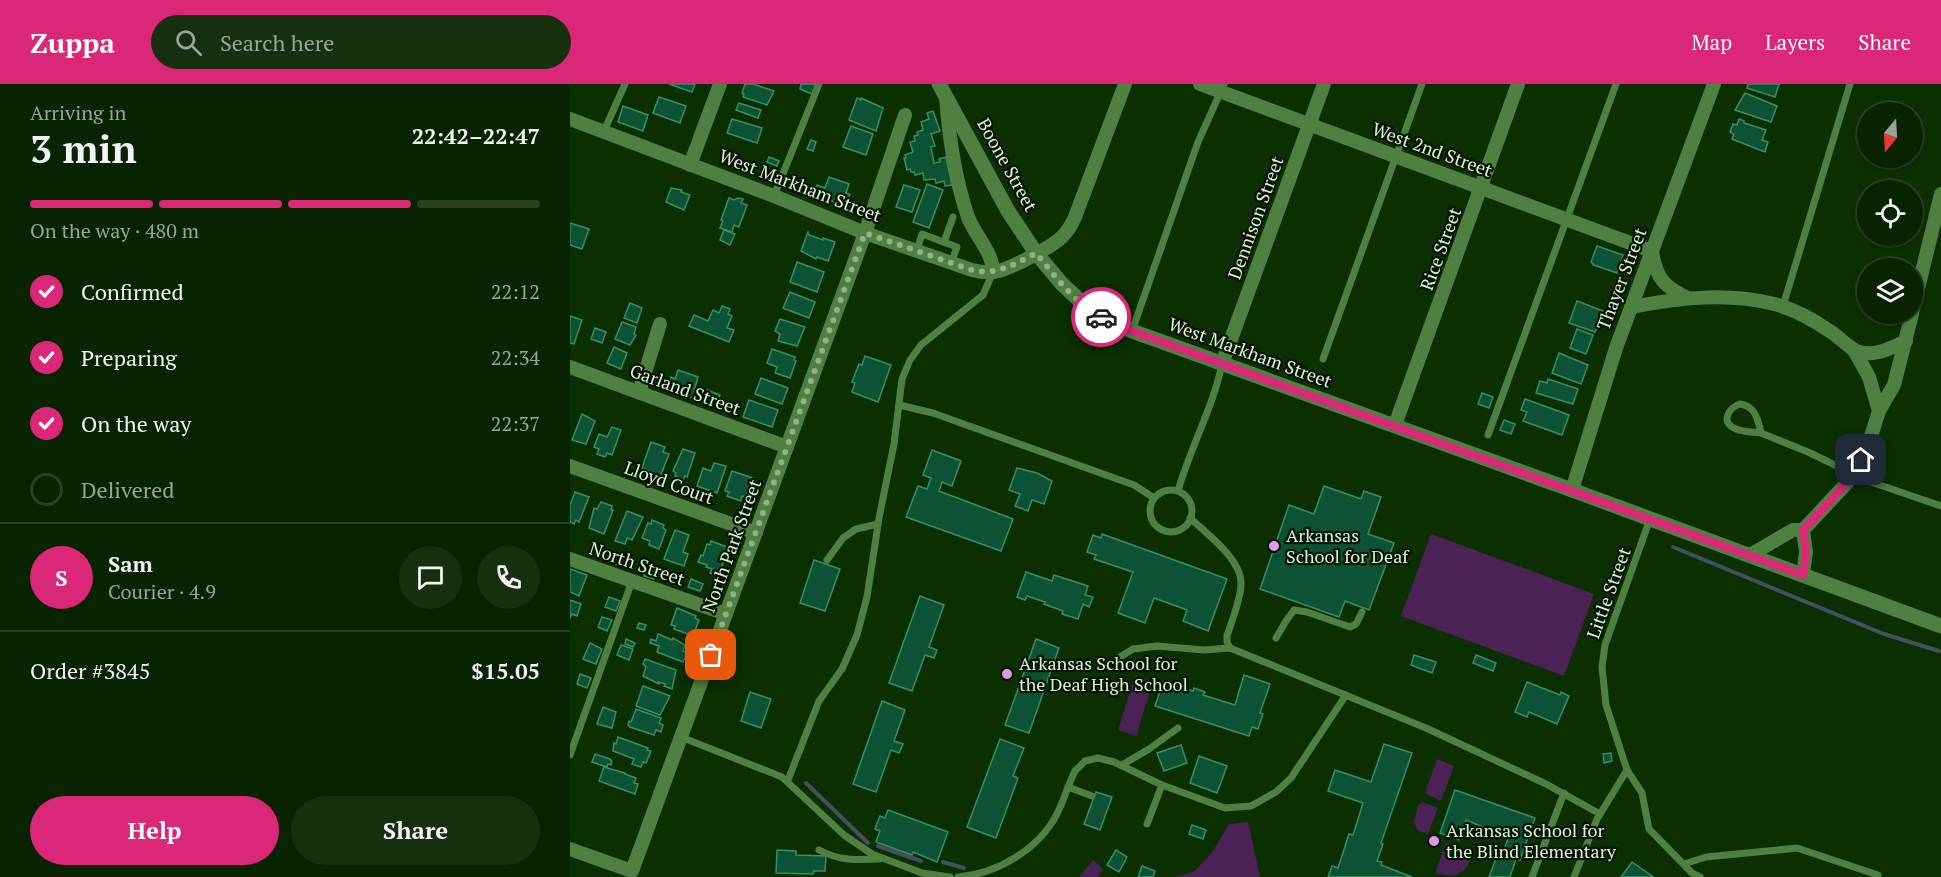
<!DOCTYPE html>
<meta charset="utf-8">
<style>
:root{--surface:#082300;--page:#162f0f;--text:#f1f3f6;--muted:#98a499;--line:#294022;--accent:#db2777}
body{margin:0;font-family:"PT Serif",serif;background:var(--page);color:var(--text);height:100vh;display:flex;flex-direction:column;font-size:22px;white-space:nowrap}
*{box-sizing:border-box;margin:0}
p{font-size:20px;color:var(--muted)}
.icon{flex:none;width:33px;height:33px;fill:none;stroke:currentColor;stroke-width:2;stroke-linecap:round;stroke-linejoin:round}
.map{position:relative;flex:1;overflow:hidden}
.drawer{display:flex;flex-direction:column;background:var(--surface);width:570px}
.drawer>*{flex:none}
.needle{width:39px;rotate:198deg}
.buttons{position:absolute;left:1287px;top:18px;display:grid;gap:12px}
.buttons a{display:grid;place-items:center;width:66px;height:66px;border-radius:50%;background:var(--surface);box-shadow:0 2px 4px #0004,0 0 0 2px var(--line);font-size:30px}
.pin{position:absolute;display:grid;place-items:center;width:51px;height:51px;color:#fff;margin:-26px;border-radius:12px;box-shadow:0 3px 9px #0006}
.courier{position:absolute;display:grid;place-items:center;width:60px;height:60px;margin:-30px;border:4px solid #db2777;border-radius:50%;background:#fff;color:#222;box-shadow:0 2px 8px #0007}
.head em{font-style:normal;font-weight:700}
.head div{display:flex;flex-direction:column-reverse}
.head{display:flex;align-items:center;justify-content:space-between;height:102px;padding:0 30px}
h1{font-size:39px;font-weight:700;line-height:45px}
.bar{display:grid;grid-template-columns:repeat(4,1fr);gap:9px 6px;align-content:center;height:72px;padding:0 30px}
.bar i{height:8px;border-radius:4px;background:var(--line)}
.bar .current{background:var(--accent)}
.bar p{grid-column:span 4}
.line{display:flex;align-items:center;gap:15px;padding:0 30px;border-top:2px solid var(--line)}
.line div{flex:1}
.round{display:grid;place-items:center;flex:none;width:63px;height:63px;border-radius:32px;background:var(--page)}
ol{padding:0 30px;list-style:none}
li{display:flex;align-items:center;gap:18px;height:66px}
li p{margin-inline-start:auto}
li .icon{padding:6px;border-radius:50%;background:var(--accent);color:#fff;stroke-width:4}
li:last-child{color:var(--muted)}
li i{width:33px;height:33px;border:3px solid var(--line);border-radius:50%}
.cta{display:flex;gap:12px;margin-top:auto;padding:12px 30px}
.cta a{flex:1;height:69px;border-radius:36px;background:var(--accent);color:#fff;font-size:24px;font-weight:700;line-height:69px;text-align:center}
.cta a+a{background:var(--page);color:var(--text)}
header{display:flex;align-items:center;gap:36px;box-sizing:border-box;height:84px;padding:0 30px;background:var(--accent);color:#fff}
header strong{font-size:28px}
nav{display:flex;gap:33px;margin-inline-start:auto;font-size:21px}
.search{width:420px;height:54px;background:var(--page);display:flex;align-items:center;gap:15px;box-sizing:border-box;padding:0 21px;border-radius:33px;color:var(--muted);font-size:22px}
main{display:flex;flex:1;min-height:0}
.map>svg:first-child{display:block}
.green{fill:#4b2255}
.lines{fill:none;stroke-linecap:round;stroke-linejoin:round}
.stream{stroke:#424f61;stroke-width:4}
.building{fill:#0d5234;stroke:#388e64;stroke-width:1.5}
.service{stroke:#4f8042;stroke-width:7}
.minor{stroke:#4f8042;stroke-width:14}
.secondary{stroke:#4f8042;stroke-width:15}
.done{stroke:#92b089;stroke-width:6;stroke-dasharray:0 10.8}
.route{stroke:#db2777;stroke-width:8}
.poi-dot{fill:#df98f1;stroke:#031400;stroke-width:2}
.labels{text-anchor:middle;stroke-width:4.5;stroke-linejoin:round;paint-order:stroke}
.street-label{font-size:18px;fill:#dbf5d3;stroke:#031400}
.poi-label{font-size:18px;fill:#dbf5d3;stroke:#031400;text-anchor:start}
</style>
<header>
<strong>Zuppa</strong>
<div class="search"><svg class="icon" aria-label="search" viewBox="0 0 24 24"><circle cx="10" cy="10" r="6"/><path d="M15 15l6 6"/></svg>Search here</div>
<nav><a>Map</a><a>Layers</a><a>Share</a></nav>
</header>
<main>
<section class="drawer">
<div class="head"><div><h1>3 min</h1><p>Arriving in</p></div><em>22:42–22:47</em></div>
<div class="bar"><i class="current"></i><i class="current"></i><i class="current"></i><i></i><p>On the way · 480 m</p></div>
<ol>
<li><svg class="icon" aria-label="check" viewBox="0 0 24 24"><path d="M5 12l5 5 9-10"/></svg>Confirmed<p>22:12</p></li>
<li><svg class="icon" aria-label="check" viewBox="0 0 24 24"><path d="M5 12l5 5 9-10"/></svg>Preparing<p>22:34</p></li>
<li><svg class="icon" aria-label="check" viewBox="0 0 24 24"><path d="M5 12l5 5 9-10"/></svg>On the way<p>22:37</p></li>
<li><i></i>Delivered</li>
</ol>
<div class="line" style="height:108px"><b class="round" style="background:var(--accent);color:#fff">S</b><div><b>Sam</b><p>Courier · 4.9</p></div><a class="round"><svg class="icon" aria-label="chat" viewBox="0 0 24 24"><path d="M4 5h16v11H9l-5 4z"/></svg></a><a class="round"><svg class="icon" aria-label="phone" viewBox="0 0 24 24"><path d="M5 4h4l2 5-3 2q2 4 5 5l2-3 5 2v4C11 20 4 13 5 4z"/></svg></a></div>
<div class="line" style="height:78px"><div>Order #3845</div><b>$15.05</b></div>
<div class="cta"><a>Help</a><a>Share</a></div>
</section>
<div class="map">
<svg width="1371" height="793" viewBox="0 0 1371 793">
<rect width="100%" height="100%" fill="#0b2f00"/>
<g class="green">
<polygon points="861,450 1024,510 994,592 831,532"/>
<polygon points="565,592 583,598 566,652 548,646"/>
<polygon points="867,675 884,682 871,717 855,709"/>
<polygon points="852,718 868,724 858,750 848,747 844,738 848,721"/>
<polygon points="678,738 690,793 606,793 625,787 643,767 659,740"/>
<path d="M876 759 889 763 886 772 900 777C893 793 880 793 865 789Z"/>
<polygon points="523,776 533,785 528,793 509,793"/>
</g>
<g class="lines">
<g class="stream">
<polyline points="1103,463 1314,550 1369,567"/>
<polyline points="236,699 298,759"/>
<polyline points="308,762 351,777"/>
<polyline points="373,778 394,784"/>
</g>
</g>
<g class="building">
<polygon points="99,0 125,0 122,8"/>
<polygon points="175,0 183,0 204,7 197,21 173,13 174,10 172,9"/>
<polygon points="231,0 246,0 242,10 230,5"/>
<polygon points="1178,0 1209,0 1205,13 1177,4"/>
<polygon points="1175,9 1207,22 1201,38 1165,26"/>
<polygon points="89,13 116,22 110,39 83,29"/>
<polygon points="287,14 291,16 291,14 313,24 306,47 279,36"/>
<polygon points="169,19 191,26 188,34 166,26"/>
<polygon points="53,22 78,31 73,47 48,38"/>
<polygon points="363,27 370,47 361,50 365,62 361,63 364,79 370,78 369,75 376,73 382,101 375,102 374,97 366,99 365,95 354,96 353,89 345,91 344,88 341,88 340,85 337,86 334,74 336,74 335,71 343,68 340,58 345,57 344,52 348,51 347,48 353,46 351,38 359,35 357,29"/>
<polygon points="162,35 192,44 187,59 157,49"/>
<polygon points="1169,35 1174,37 1174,39 1196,46 1192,56 1198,58 1195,68 1162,55 1164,50 1160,48 1163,40 1167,41"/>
<polygon points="281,42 303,50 296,71 273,63"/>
<polygon points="241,56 246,58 243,67 237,65"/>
<polygon points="199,73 209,77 207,82 197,78"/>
<polygon points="259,93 279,100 276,109 280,110 276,123 244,110 247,101 255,104"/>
<polygon points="357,100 373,106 359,144 343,138"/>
<polygon points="334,101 350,106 342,128 326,123"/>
<polygon points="101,104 112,106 111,108 120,111 114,126 96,118"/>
<polygon points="159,114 164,116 168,114 173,115 171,119 177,121 169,143 164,141 162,148 150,144 153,137 151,136"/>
<polygon points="0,139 19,145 12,165 0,161"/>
<polygon points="154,146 165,150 160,161 150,156"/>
<polygon points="238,148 239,151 253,156 253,154 265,158 258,177 247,173 246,175 231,167"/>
<polygon points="1027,162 1053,171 1047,189 1024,181 1021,178"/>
<polygon points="227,178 254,188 247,208 220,198"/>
<polygon points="220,208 245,218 239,234 213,224"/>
<polygon points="1007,217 1033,227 1025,248 999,239"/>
<polygon points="60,219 72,224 67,239 54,234"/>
<polygon points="152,222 160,225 158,230 162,232 157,244 164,246 159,258 119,242 124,231 138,237 143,226 149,229"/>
<polygon points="0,232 12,236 4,260 0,259"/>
<polygon points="210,235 235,243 227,262 208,257 210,250 205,247"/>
<polygon points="52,238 66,243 64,250 66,251 60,261 45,255"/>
<polygon points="25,244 36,248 32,259 21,255"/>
<polygon points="1007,245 1023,251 1016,270 1000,264"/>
<polygon points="44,263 57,269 51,285 37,279"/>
<polygon points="202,265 225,273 224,276 226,277 220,294 205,289 207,283 197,279"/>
<polygon points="989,269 1018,281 1011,300 982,289"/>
<polygon points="295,272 321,281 308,318 282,308 285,299 282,298 289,280 292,281"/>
<polygon points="108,286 128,293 124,307 127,308 124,315 98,304 101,293 105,295"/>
<polygon points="191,294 218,304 212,320 185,310"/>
<polygon points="978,295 1008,305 1003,320 966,309 970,297 977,299"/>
<polygon points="137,306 150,311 145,323 132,319"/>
<polygon points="912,309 923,313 919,324 908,320"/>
<polygon points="955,315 999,331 992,351 953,337 957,328 951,326"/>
<polygon points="179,316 208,326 202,343 173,333"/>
<polygon points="12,330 25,337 16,360 2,356"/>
<polygon points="934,336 945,340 941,350 930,346"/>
<polygon points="42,343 51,346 42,371 37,369 35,373 27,370 29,365 24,363 29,350 37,353"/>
<polygon points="81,358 95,363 93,368 99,370 90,393 82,391 83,388 72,384"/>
<polygon points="113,365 125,369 117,393 115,392 113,396 105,392 106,389 103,387"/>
<polygon points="362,366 391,377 382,402 372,398 369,407 443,435 431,467 336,433 348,402 357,405 361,394 353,391"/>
<polygon points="144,379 156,382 147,409 127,402 133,384 141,387"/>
<polygon points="447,384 467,389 482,397 474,420 462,416 458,427 445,422 450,410 439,406"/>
<polygon points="162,387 183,394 176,413 172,412 171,417 157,412 159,408 155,407"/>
<polygon points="754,402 791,415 794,407 811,413 798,450 824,459 799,526 775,517 769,533 690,505 719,421 744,430"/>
<polygon points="5,408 19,413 9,438 6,436 4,440 0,438 0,421"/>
<polygon points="31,418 42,422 41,426 43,426 34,450 19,444 24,424 27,425"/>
<polygon points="57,427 73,433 62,456 57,454 55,460 45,457"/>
<polygon points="82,436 94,441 93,444 96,446 89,465 79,461 80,457 72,454 78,439 81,440"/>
<polygon points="105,446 119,451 113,468 118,470 114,482 94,475"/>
<polygon points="532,450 657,495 638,547 613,537 617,526 584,514 575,539 548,529 563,488 524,475 526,471 517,468 523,451 531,454"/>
<polygon points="141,457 157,463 155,467 158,467 148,492 140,489 142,485 136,483 137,481 128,478 131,471 133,472 137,460 140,461"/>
<polygon points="26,466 33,469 31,474 24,471"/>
<polygon points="45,469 54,473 50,482 41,478"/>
<polygon points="244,476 270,485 255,527 230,519"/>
<polygon points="77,481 87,485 84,495 74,492"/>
<polygon points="0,485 17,491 9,512 0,508"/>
<polygon points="456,488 482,497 484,491 518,502 515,511 523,513 519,523 513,520 508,535 492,530 493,527 474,520 475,518 457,512 455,516 447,513"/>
<polygon points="121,495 133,500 130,507 118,503"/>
<polygon points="350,512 374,521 359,563 367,566 364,574 355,571 342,607 319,599"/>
<polygon points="39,513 50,517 46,527 35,523"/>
<polygon points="0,516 11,520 7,532 2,530 0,534"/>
<polygon points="107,524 126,532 125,534 129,536 123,552 104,545 105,542 101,541"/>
<polygon points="32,533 42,536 37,547 28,543"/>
<polygon points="69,539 76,541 74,546 67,544"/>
<polygon points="88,550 102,556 103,554 115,561 113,567 117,569 113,578 87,568 89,562 80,559 81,555 86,557"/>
<polygon points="56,555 65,559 63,563 55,560"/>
<polygon points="466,555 489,564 459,649 435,641"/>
<polygon points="20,559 32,565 26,580 13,575"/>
<polygon points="51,561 63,565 59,576 47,571"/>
<polygon points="844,571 866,578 862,589 841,581"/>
<polygon points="906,571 926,579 923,587 903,579"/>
<polygon points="75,575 106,586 102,605 94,602 95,600 89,598 89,600 73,592 76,583 73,580"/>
<polygon points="10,590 21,594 17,604 7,600"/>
<polygon points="674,591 700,600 690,629 693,630 688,645 682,643 679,652 585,622 593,598 623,607 624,604 635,608 633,611 665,621"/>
<polygon points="957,598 990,611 991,608 999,612 987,640 959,628 957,633 945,628"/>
<polygon points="73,602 100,612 90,631 66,622"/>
<polygon points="180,608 201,615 191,644 171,637"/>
<polygon points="312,617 335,626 324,657 333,660 329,669 321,666 306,708 283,700"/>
<polygon points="33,623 46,628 42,644 27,640"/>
<polygon points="66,625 91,634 89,639 93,641 91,648 86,646 84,651 60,643 58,641 59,637 61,638"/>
<polygon points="48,653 78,664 77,666 81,667 76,679 73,678 71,683 62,680 64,675 43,667 44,659 46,660"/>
<polygon points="430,655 454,664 443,692 448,694 426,754 397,743"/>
<polygon points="814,660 842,669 811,759 813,760 807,777 812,778 811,781 842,793 758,793 762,782 768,784 779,750 783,751 793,719 758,707 765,686 801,698"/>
<polygon points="611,661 617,679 594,687 587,669"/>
<polygon points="1041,669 1042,677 1034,679 1033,670"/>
<polygon points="25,670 40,675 42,678 41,681 38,680 37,683 22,678"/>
<polygon points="629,672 657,682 647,709 620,699"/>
<polygon points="34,683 55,689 55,690 66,694 64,699 68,700 65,710 29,697"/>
<polygon points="885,706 965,734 950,776 946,775 940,793 919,793 929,767 933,769 939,752 921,746 920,750 911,747 913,743 896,736 889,756 870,749"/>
<polygon points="526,708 542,713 530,746 514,740"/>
<polygon points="318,726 378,748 367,778 343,768 342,771 306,758 310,747 305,745 310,732 315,734"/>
<polygon points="622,741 636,746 633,755 619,750"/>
<polygon points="207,766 226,767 226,771 256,772 255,787 244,787 243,790 206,789"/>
<polygon points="546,766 557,773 549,788 537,781"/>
<polygon points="1062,778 1078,789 1083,793 1051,793"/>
<polygon points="572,782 585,787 583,793 568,793"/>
</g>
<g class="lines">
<g class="service">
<polyline points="34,47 55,0"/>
<polyline points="204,112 249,0"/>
<polyline points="374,158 383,133"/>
<polyline points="347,166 352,150 387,163 381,179"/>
<polyline points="1213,222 1280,0"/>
<polyline points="562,247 628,58 654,0"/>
<polyline points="753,275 852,0"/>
<path d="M1170 320C1185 322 1188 335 1191 349 1183 348 1173 348 1166 345 1150 339 1158 324 1170 320Z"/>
<polyline points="329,321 363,329 564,401 584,414"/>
<polyline points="1191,349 1238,368 1298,397 1371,422"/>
<polyline points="918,351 1046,0"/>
<circle cx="601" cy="427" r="21"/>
<path d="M608 407C620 364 643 324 652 280"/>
<path d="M620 434C637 450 673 476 671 501 670 518 662 536 657 552V558L660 564 856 644 976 700 1030 730"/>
<polyline points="1080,435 1035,561 1032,583 1036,621 1057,686 1072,709 1079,745 1122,789 1130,793"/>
<polyline points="257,476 273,454 286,445 308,440"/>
<polyline points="706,554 716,537 724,526 737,528 780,543 786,540 792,528"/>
<polyline points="545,576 563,565 587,562 634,566 660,564"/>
<polyline points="111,653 212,693 274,751 302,770 352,789 380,793"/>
<polyline points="0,671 62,497"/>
<polyline points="552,681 579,665 608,644"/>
<polyline points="218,696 249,617 272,585 287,551 297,513 309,434 324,360 332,295 340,276 351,261 413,211 423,188"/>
<polyline points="498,703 522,712"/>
<polyline points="577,740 592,701"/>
<path d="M249 766C269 777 288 776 310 775"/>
<polyline points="1114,780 1136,773 1227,764 1308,791"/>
<path d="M388 793C427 790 469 765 487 730 494 716 498 701 505 687L515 677 528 674 544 678 592 701 655 724 681 722 706 708 721 694 776 611"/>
<polyline points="962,793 994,709"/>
<polyline points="1004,793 1027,735 1057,686"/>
</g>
<g class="minor">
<path d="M630 0 1082 167C1086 194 1094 203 1118 214"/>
<path d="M376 13C379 54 385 95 398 133 405 152 423 168 423 188"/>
<path d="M0 35 204 112 295 149 402 186C410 188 417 189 425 188 440 185 480 164 492 153 498 147 502 140 505 133L555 0"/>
<polyline points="120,81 150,0"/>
<path d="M1062 223C1108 214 1157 208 1204 220 1224 225 1244 236 1261 248 1269 253 1275 260 1283 265 1300 275 1320 265 1336 257"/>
<polyline points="1342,229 1371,110"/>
<polyline points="1284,266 1299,293 1309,327"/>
<polyline points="652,280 754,0"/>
<polyline points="0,283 217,363"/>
<polyline points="69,308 90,240"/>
<polyline points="825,341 948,0"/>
<polyline points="0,382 186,449"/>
<polyline points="1002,406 1046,264 1144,0"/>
<polyline points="1180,471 1223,446 1233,446 1276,400 1296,368 1309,327 1324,301 1342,230"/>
<polyline points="0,475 156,530"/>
<polyline points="1233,491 1236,468 1233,446"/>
<polyline points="0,765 62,787 295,149 335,31"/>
</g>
<polyline class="secondary" points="369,0 438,127 466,169 492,200 521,227 562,247 1002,406 1371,542"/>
</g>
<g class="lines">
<path class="done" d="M141 571 295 149 402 186C426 192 445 180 466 169 485 192 504 218 531 233"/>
<polyline class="route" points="531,233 562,247 1233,491 1236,468 1233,446 1276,400 1291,376"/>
</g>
<g class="poi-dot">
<circle cx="704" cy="462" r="6"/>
<circle cx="437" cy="590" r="6"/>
<circle cx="864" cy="757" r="6"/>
</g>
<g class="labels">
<g class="street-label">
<text transform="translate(862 66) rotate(20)" y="6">West 2nd Street</text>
<text transform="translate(437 81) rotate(61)" y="6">Boone Street</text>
<text transform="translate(230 102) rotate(21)" y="6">West Markham Street</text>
<text transform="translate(686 134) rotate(-70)" y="6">Dennison Street</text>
<text transform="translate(871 165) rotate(-70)" y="6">Rice Street</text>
<text transform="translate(1052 195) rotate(-69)" y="6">Thayer Street</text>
<text transform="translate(680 269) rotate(20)" y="6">West Markham Street</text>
<text transform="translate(115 306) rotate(20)" y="6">Garland Street</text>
<text transform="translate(99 399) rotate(20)" y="6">Lloyd Court</text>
<text transform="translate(162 462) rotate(-70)" y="6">North Park Street</text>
<text transform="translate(67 480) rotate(19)" y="6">North Street</text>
<text transform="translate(1039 509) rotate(-70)" y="6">Little Street</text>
</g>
<g class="poi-label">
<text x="716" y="458">Arkansas<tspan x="716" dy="21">School for Deaf</tspan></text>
<text x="449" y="586">Arkansas School for<tspan x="449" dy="21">the Deaf High School</tspan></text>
<text x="876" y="753">Arkansas School for<tspan x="876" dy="21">the Blind Elementary</tspan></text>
</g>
</g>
</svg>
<div class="buttons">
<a><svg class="needle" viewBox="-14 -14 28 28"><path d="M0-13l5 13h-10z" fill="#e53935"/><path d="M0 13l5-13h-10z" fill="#98a499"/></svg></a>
<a><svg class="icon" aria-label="locate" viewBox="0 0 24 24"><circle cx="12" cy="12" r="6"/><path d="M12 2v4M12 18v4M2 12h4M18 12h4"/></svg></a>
<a><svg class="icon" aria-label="layers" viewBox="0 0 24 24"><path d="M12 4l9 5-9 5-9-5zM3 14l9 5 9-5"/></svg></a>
</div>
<div class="pin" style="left:141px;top:571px;background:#ea580c"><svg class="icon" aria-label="bag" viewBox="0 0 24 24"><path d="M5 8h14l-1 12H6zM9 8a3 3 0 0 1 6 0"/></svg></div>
<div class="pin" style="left:1291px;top:376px;background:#1f2937"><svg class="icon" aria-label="home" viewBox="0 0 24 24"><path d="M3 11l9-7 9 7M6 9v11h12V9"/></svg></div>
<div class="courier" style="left:531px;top:233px"><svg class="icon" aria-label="car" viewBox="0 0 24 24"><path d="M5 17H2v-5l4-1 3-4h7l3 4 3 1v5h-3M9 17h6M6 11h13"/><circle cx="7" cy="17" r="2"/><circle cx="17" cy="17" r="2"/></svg></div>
</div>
</main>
